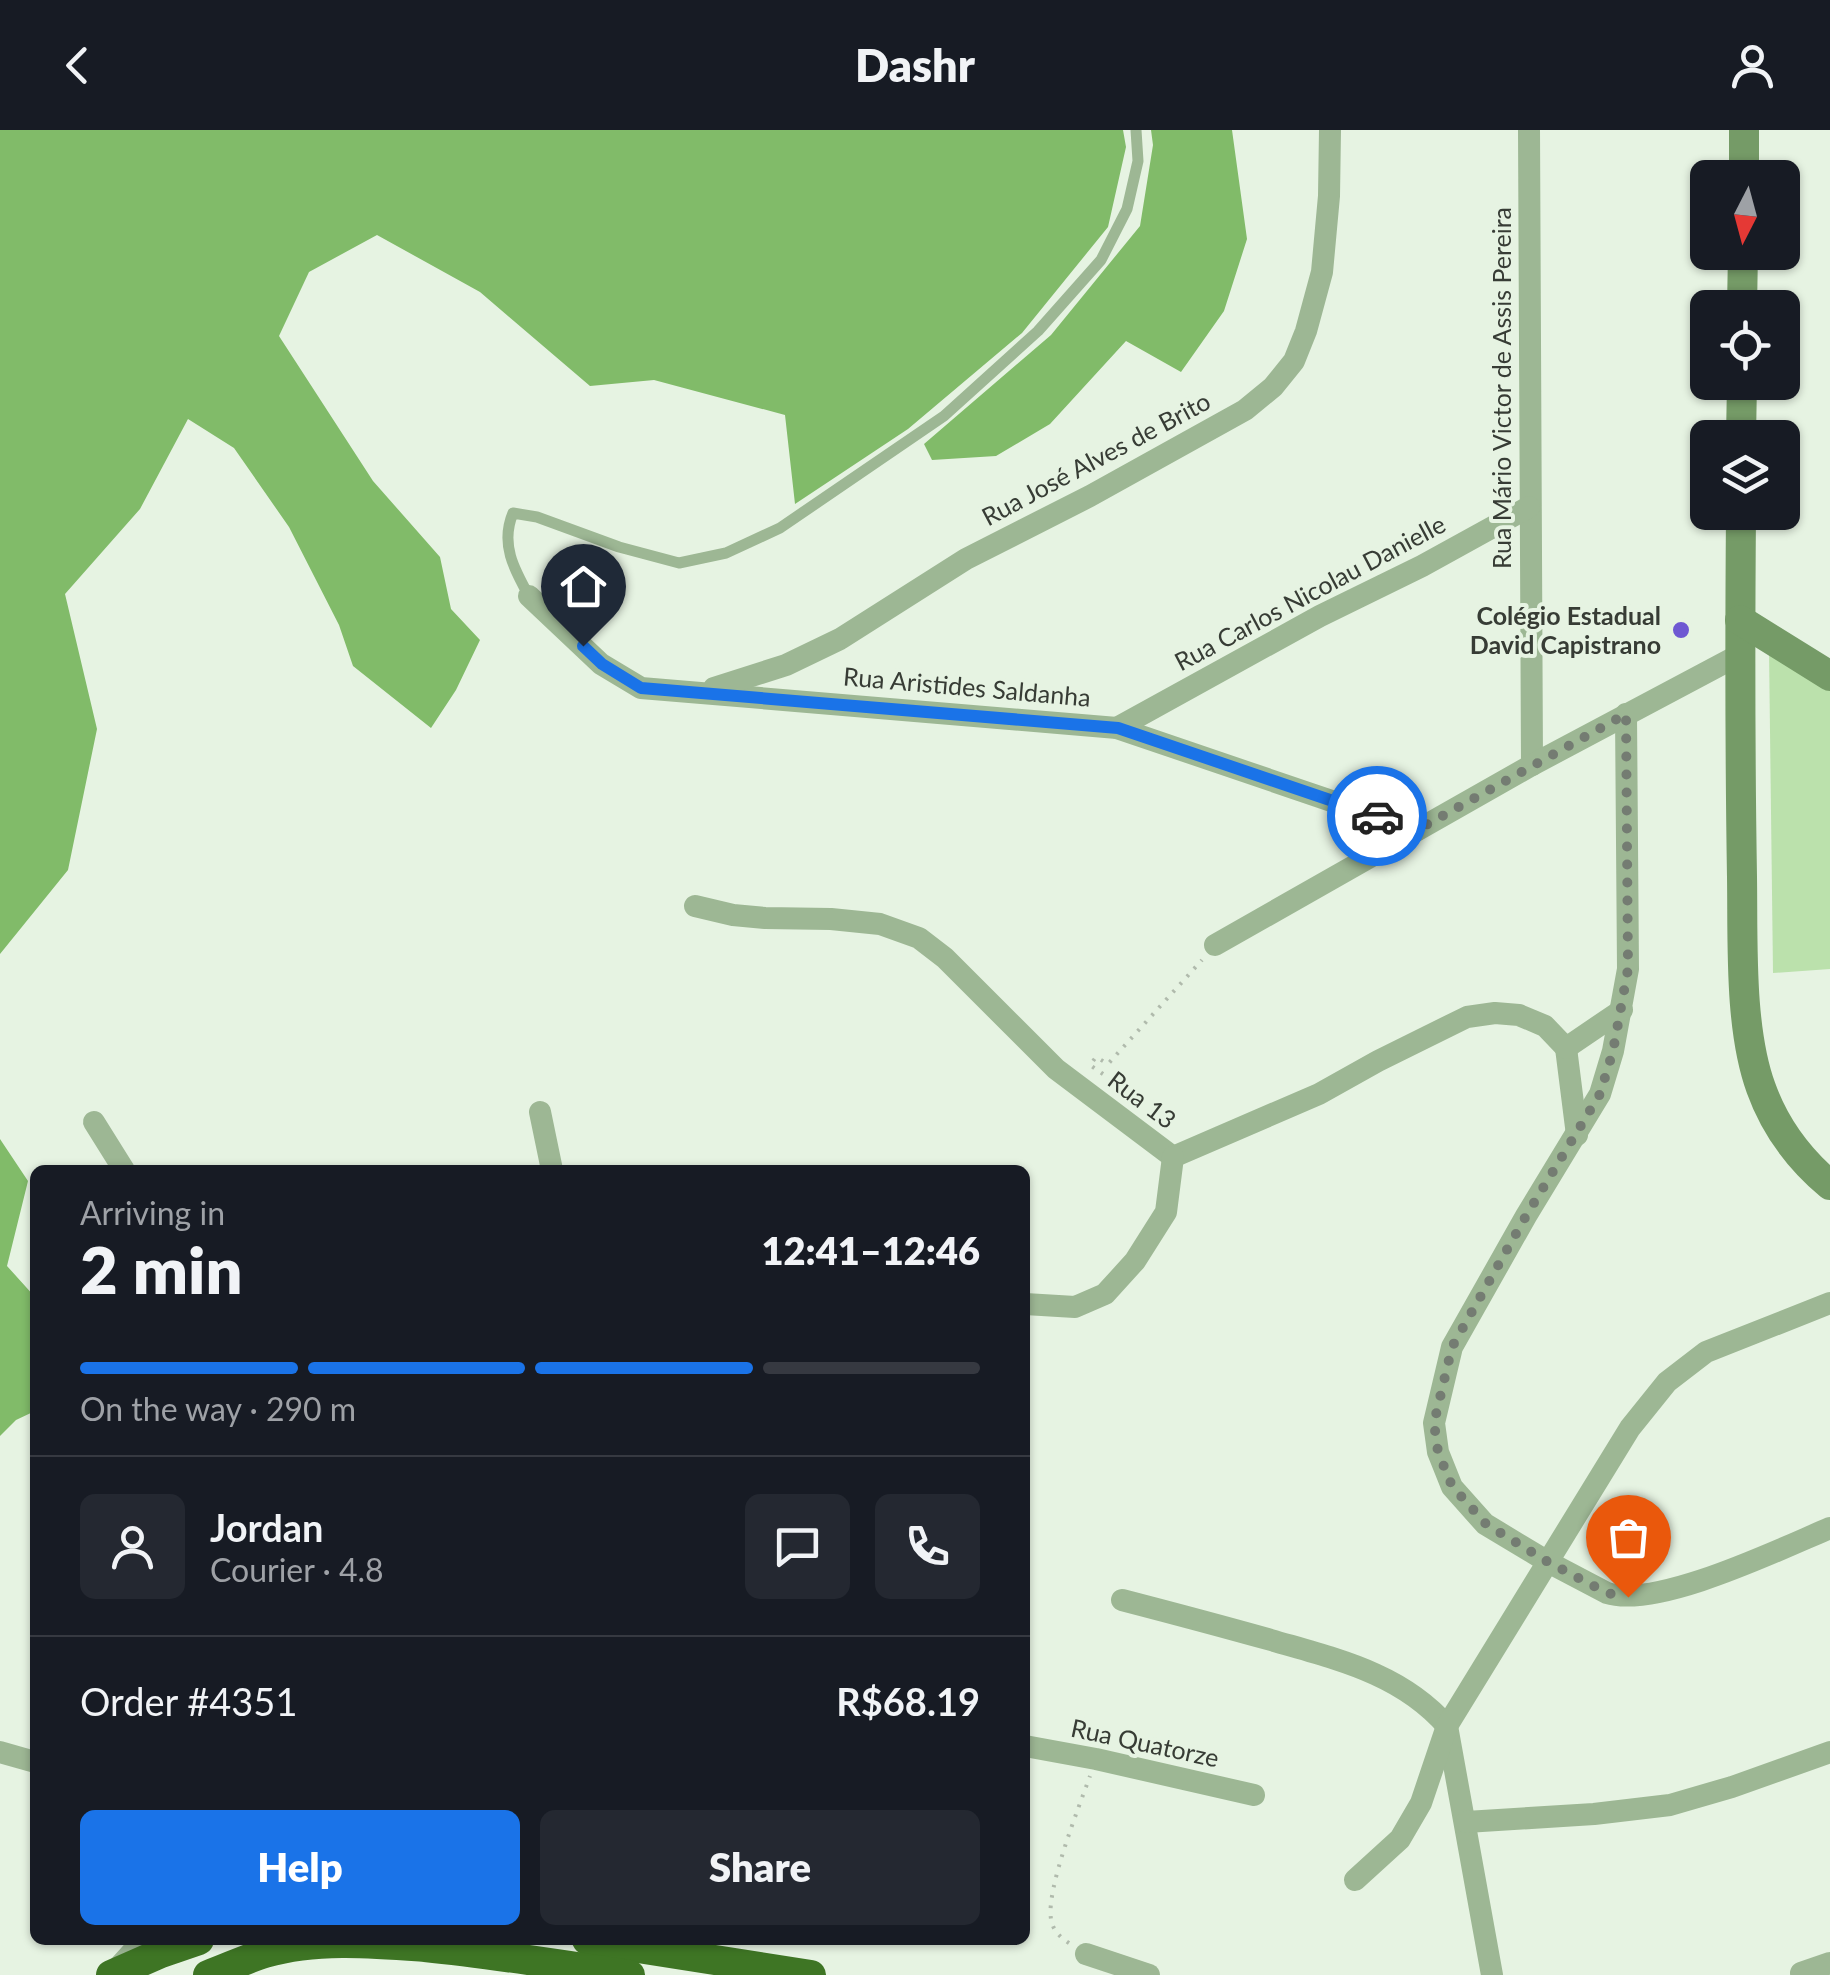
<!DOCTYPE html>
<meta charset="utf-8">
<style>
:root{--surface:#171b24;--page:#242831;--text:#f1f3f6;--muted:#9ea1a6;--line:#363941;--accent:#1a73e8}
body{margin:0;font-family:Lato,sans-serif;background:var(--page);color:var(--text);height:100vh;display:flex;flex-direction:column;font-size:38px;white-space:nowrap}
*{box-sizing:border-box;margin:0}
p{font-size:32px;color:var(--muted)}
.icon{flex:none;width:55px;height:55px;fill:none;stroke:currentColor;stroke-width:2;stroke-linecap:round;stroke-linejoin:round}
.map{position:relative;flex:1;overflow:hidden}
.sheet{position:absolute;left:30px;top:1035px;width:1000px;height:780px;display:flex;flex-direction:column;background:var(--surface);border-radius:15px;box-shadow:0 2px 8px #0004}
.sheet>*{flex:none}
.needle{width:65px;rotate:186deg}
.fabs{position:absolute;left:1690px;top:30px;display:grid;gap:20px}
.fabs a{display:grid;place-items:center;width:110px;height:110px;border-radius:15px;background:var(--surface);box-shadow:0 2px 8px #0004;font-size:50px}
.pin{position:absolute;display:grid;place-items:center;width:85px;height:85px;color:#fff;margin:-102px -42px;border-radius:50% 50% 50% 0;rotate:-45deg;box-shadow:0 0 10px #0007}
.pin .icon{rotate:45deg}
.courier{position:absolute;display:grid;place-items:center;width:100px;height:100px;margin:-50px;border:8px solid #1a73e8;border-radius:50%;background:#fff;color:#222;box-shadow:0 2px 12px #0007}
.overview em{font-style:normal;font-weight:800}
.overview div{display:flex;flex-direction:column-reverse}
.overview{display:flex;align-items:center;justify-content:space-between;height:170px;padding:0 50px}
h1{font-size:65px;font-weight:800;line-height:75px}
.bar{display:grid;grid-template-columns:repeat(4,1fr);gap:15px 10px;align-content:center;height:120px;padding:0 50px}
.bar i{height:12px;border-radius:8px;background:var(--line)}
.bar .current{background:var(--accent)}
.bar p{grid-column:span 4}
.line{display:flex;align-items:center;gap:25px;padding:0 50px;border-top:2px solid var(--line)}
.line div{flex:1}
.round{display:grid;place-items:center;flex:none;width:105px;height:105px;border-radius:15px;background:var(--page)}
.cta{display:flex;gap:20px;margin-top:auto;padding:20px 50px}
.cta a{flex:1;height:115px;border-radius:15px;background:var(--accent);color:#fff;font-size:40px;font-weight:800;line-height:115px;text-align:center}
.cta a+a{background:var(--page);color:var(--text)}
header{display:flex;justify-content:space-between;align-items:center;height:130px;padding:0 50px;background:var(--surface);font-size:45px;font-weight:800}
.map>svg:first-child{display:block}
.green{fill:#bbe1ac}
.forest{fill:#81bb69}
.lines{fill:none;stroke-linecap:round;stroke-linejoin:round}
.path{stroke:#b0baac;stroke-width:4;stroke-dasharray:2.5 8;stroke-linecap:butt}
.lane{stroke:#9db794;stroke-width:11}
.street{stroke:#9db794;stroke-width:22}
.secondary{stroke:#759b67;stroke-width:30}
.highway{stroke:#3e7524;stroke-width:30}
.done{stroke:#747c72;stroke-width:10;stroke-dasharray:0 18}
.route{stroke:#1a73e8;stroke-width:12}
.poi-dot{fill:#6e58d2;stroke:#e6f3e2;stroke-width:4}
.labels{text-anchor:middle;stroke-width:8;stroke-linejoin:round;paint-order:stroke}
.street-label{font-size:25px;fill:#373c35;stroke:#e6f3e2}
.poi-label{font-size:25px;font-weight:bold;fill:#373c35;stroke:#e6f3e2;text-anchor:end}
</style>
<header><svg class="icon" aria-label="back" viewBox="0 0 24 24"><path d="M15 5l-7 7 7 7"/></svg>Dashr<svg class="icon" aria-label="person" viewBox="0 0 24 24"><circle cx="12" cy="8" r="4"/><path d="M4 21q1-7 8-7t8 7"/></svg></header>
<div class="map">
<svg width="1830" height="1845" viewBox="0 0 1830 1845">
<rect width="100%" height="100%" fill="#e6f3e2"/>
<polygon class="green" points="1769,520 1830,559 1830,839 1773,843"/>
<g class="forest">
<polygon points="0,0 1123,0 1126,17 1108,97 1022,203 908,299 795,374 785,285 654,250 590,256 480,162 377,105 309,142 279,206 373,351 440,427 451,479 480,510 456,560 431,598 353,536 339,495 289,397 234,318 188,289 140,379 65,464 97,599 68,740 0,824"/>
<polygon points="1151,0 1232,0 1247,109 1224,181 1181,242 1126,211 1050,294 996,326 932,330 924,314 1051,205 1140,96 1153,15"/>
<polygon points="0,1009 28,1051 7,1136 35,1167 35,1281 16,1290 0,1306"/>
</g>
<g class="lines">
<g class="path">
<polyline points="1103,944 1090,935 1096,927 1108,934 1202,830"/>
<path d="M1069 1813C1060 1807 1053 1801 1051 1789 1046 1759 1079 1677 1090 1646"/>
</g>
<path class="lane" d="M529 466C514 439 500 414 513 383L537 387 619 417 679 433 726 423 780 398 944 286 1038 201 1101 130 1127 79 1138 31 1136 0"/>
<g class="street">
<polyline points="1529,0 1532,635"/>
<polyline points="529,466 601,534 641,558 1117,598 1417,700"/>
<polyline points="714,558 786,535 840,509 966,429 1090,366 1245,280 1273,257 1294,231 1306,201 1322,142 1329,66 1330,0"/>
<path d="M1626 584 1628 839 1613 921 1600 964 1526 1086 1452 1217 1434 1293 1438 1322 1452 1357 1485 1394 1548 1432 1607 1463C1657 1479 1780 1419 1830 1398"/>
<polyline points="1117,598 1320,486 1422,436 1529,377"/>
<polyline points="695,776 733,785 765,788 831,789 880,794 919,808 945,828 1056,939 1173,1027"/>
<polyline points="1215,815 1532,635 1739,525"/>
<polyline points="1566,918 1577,1005"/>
<polyline points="540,982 552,1040"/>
<polyline points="94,992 124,1040"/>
<polyline points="1173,1027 1319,964 1378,931 1467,887 1495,883 1519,885 1545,896 1566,918 1622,880"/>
<polyline points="1025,1174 1075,1177 1105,1164 1135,1131 1166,1082 1173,1027"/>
<path d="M1122 1470C1172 1483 1221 1496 1271 1510 1336 1529 1401 1543 1447 1596L1492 1845"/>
<polyline points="1025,1616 1096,1629 1254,1665"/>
<polyline points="0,1622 35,1632"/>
<polyline points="1466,1692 1594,1684 1670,1675 1732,1657 1830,1622"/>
<polyline points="1355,1750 1400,1709 1421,1673 1447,1596 1630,1298 1667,1252 1706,1222 1830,1173"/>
<polyline points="1086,1824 1149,1845"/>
<polyline points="115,1841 143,1810"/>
<polyline points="1801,1843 1830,1833"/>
</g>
<g class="secondary">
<polyline points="1744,48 1744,0"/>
<polyline points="1742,178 1743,122"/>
<polyline points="1741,308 1742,252"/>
<path d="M1741 382C1740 504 1740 625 1742 747 1743 810 1739 898 1761 958 1775 997 1799 1029 1830 1055"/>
<polyline points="1740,490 1830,546"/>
</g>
<g class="highway">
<polyline points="587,1810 811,1845"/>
<polyline points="111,1845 161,1823 199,1810"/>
<path d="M208 1845C227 1838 246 1829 265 1823 316 1808 373 1813 425 1817 494 1824 562 1835 630 1845"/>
</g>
</g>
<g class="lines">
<polyline class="done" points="1377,686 1417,700 1626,584 1628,839 1613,921 1600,964 1526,1086 1452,1217 1434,1293 1438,1322 1452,1356 1486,1394 1548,1432 1607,1463 1628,1467"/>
<polyline class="route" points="583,516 602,534 641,558 1118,598 1377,686"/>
</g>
<circle class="poi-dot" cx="1681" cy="500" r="10"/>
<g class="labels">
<g class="street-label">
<text transform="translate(1502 258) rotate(-90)" y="9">Rua Mário Victor de Assis Pereira</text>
<text transform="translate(1096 329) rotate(-28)" y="9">Rua José Alves de Brito</text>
<text transform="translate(1310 463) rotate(-28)" y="9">Rua Carlos Nicolau Danielle</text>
<text transform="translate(967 557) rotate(5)" y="9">Rua Aristides Saldanha</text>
<text transform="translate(1142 970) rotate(37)" y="9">Rua 13</text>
<text transform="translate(1145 1613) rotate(12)" y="9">Rua Quatorze</text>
</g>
<g class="poi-label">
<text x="1661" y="495">Colégio Estadual<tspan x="1661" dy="29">David Capistrano</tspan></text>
</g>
</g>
</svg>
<div class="fabs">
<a><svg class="needle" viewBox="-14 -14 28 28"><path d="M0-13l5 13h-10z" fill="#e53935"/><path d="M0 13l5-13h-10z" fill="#9ea1a6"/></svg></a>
<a><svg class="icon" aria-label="locate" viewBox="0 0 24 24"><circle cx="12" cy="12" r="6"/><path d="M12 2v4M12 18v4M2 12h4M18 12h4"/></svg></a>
<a><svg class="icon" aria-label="layers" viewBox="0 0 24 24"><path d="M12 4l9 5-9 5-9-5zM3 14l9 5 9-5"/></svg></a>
</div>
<div class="pin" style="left:1628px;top:1467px;background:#ea580c"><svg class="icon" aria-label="bag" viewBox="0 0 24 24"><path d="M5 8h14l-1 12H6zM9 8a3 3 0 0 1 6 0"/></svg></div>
<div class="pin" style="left:583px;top:516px;background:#1f2937"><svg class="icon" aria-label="home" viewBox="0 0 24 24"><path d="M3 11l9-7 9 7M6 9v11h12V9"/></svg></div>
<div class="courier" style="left:1377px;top:686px"><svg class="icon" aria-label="car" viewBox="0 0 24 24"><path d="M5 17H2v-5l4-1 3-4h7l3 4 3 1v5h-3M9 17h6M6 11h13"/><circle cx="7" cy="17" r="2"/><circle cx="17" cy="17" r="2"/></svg></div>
<section class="sheet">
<div class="overview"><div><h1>2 min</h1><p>Arriving in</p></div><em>12:41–12:46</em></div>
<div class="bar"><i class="current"></i><i class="current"></i><i class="current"></i><i></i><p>On the way · 290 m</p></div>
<div class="line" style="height:180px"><a class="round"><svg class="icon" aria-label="person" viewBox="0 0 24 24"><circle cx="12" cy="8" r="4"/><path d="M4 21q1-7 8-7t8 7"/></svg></a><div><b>Jordan</b><p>Courier · 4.8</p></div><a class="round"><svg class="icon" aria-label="chat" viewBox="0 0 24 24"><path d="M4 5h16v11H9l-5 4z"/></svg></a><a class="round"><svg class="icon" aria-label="phone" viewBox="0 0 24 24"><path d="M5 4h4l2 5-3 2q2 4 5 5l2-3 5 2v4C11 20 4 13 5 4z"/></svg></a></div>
<div class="line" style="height:130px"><div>Order #4351</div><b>R$68.19</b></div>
<div class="cta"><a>Help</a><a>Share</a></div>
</section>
</div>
